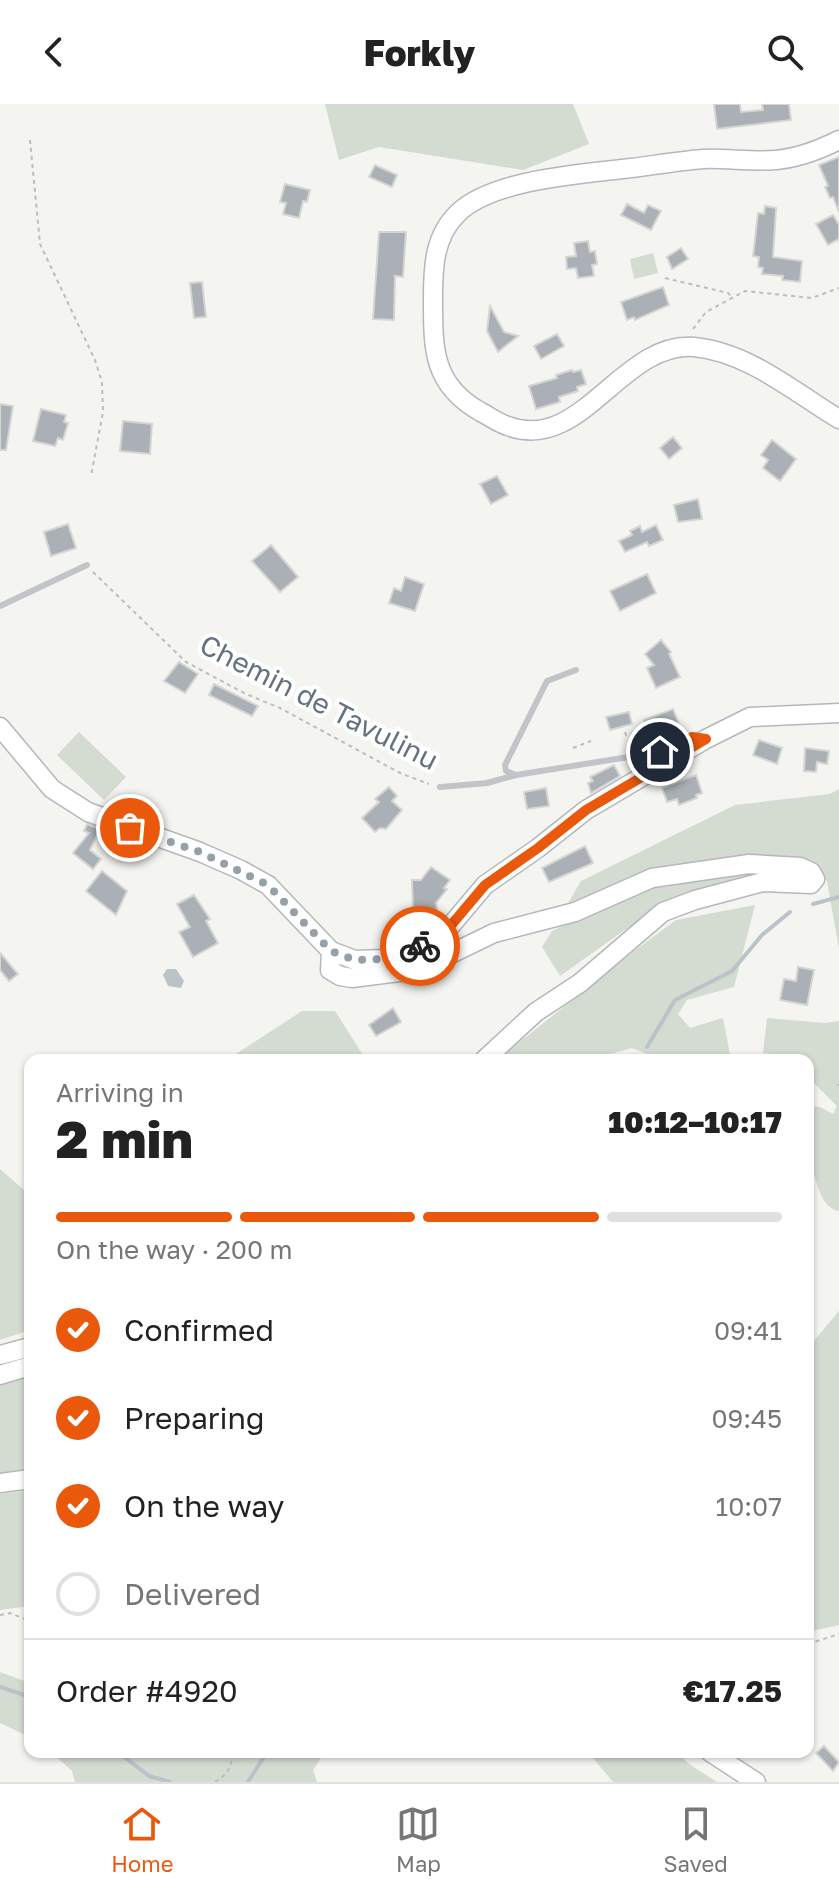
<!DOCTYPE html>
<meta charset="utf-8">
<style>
:root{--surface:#fff;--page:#f2f2f2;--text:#222;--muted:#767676;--line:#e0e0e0;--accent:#ea580c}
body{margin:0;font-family:"Golos Text",sans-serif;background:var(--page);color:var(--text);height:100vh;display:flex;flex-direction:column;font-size:30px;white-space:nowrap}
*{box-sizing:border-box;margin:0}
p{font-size:26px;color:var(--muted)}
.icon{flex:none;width:44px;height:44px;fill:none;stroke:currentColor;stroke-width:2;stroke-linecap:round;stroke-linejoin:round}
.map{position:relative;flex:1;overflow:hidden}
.panel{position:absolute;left:24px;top:950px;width:790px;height:704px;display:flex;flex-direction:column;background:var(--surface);border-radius:16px;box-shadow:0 2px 6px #0004}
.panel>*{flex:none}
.pin{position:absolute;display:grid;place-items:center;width:68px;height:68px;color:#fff;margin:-34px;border:4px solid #fff;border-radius:50%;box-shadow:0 2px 8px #0007}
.courier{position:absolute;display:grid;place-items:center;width:80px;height:80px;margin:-40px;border:6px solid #ea580c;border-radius:50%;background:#fff;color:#222;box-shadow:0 2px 10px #0007}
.head em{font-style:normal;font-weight:800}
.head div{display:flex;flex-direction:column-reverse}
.head{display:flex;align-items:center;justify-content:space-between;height:136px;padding:0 32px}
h1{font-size:52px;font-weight:800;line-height:60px}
.bar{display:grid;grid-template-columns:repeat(4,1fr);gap:12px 8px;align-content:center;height:96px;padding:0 32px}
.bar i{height:10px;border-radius:6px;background:var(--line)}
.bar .current{background:var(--accent)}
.bar p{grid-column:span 4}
.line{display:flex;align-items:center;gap:20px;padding:0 32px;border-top:2px solid var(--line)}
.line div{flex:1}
ol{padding:0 32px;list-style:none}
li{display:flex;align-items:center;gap:24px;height:88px}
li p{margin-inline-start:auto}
li .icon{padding:8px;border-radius:50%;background:var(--accent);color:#fff;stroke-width:4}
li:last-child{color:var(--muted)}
li i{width:44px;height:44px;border:4px solid var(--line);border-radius:50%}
header{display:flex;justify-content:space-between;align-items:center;height:104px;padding:0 32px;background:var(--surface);font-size:36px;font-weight:800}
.tab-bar{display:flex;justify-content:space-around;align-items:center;height:112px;border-top:2px solid var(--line);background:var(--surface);font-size:22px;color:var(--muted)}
.tab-bar a{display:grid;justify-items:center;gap:4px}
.tab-bar .current{color:var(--accent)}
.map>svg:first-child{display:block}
.green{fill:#d4dbd1}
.water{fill:#bac4c8}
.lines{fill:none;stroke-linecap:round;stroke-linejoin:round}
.stream{stroke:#bac4c8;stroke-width:4}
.building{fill:#aab0b6;stroke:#d5d5d3;stroke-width:2}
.secondary-casing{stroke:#b4b8bc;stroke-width:21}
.path{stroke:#bbbdbf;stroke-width:2;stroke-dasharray:4 4;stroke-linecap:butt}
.lane{stroke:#c2c5c8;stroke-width:6}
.secondary{stroke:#fff;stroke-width:18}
.done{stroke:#96a0a7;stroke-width:8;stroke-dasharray:0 14.4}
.route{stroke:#ea580c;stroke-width:10}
.labels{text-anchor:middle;stroke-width:8;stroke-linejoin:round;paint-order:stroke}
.street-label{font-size:28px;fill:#647280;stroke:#fff}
</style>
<header><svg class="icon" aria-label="back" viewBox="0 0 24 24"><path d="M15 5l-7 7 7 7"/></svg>Forkly<svg class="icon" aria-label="search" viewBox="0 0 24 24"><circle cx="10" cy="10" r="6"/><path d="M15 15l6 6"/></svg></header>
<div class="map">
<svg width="839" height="1678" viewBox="0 0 839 1678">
<rect width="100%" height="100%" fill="#f4f4f0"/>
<g class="green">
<polygon points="325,0 573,0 589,40 523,66 379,43 339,56"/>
<polygon points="653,149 658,169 634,175 630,155"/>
<polygon points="79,628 126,673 104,696 57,651"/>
<polygon points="839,685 839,845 827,777 816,766 730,754 634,771 567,801 581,777 735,701 830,690"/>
<polygon points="760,766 760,772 675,796 632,821 560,872 542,843 552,827 638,785"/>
<polygon points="755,801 734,883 687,896 678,910 690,924 723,914 731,956 663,956 632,944 610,950 605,956 497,956 634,847 676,816"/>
<polygon points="302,907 335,907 366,956 227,956"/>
<path d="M767 914 825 919 839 917V1107C810 1103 808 1026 808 1002L820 1003 833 1010 837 1002 808 973V956H791L787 952 763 949Z"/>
<polygon points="0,1065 25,1087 30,1084 30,1226 0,1236"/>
<polygon points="839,1207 839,1521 808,1528 808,1244"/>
<polygon points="30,1269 30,1367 0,1370 0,1278"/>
<polygon points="30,1386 30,1502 0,1506 0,1390"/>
<polygon points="0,1568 30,1579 30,1633 0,1619"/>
<polygon points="51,1648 211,1648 233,1654 237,1648 325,1648 313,1666 317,1678 75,1678 72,1667"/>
<polygon points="588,1648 677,1648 689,1660 717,1678 613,1678"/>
</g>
<polygon class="water" points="167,865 176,865 184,877 181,884 168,882 163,871"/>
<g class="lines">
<g class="stream">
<polyline points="813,800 839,793"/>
<polyline points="647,943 675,896 732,867 762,831 790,808"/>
<polyline points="0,1583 30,1593"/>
<polyline points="118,1648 149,1672 170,1678"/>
<polyline points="248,1678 267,1648"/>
</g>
</g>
<g class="building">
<polygon points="714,0 740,0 741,8 763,6 762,0 789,0 791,16 717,25"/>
<polygon points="839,53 839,108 833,93 830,94 825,83 828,82 819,61"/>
<polygon points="375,61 397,71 392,83 369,73"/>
<polygon points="285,80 310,86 307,98 303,97 299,114 283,110 286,99 280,98"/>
<polygon points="627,100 644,109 648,101 661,107 651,126 621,111"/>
<polygon points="765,102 776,104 773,153 802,157 800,178 782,176 783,172 762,170 763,164 758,163 759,153 753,152 758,109 764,110"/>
<polygon points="833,111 839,121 839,135 828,141 816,120"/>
<polygon points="379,128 406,128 403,173 395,172 394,216 373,215"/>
<polygon points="588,137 590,148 595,147 597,160 592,161 594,172 578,174 576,164 567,165 566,153 576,152 574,139"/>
<polygon points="681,144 688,155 672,165 667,153"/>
<polygon points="202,178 206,213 194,214 190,179"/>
<polygon points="663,183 669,201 635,216 634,213 627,216 621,198"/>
<polygon points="490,202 504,228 518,232 498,248 487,227"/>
<polygon points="557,230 564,242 541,255 534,242"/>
<polygon points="572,266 573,268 581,266 586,280 577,283 578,287 559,293 560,298 536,305 529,282 557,274 556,271"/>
<polygon points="0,300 13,302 6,346 0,346"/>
<polygon points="41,305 66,311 64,318 68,319 63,336 58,334 55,342 33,337"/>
<polygon points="123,317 152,320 150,350 120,347"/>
<polygon points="673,333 682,344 669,355 660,344"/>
<polygon points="772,336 796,355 780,377 763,364 768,356 761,351"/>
<polygon points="497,372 508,391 491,400 480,380"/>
<polygon points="698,395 702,415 678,418 674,401"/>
<polygon points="68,420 76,444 51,452 44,428"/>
<polygon points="656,421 663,436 649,442 647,438 625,448 619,437 632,431 630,427 640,422 642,428"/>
<polygon points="271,441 298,473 280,488 252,457"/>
<polygon points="647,470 656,489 620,507 610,487"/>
<polygon points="405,473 424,480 415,507 389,499 394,484 401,487"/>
<polygon points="661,536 671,548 669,550 680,573 656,584 647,564 654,561 645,550"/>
<polygon points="179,558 198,570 185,589 164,577"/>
<polygon points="214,580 258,602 252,612 209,591"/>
<polygon points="673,605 681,625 651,636 644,616"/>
<polygon points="629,608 632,620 610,626 606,613"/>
<polygon points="759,636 782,644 777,660 753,651"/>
<polygon points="805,644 829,647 827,660 817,658 816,668 804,667"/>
<polygon points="614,661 620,672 591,689 588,679 593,677 590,673"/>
<polygon points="696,671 702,689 696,691 697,694 679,701 677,695 667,698 662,684"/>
<polygon points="389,683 397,692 392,697 402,706 386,725 380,724 375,728 362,714 379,698 375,695"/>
<polygon points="546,684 549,702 527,705 524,688"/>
<polygon points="87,720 100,725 90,746 101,755 93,765 73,749 89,729 84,727"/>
<polygon points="585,742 593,759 549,778 542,764"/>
<polygon points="431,763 450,776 444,784 447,785 436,799 437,805 413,807 412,776 421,776"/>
<polygon points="102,767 127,787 116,811 86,787"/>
<polygon points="194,791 210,815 206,817 218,839 193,853 179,828 190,823 177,800"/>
<polygon points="0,849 18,870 9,877 0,866"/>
<polygon points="798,863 814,866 807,901 780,896 784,875 796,877"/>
<polygon points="393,904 401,918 376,932 369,921"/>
<polygon points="824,1642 839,1658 833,1667 816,1649"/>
</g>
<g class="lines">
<defs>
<g id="secondary">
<path d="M839 36C819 46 798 54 776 56 752 58 727 54 703 55 679 57 655 61 631 64 583 70 493 75 458 109 434 132 433 163 433 194 433 244 432 281 481 308 489 312 498 319 508 322 581 350 622 237 694 243 748 248 794 288 839 315"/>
<polyline points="0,623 52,685 88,708 200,748 241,766 268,781 331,847 355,856 384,855 433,837 447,826 485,781 538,744 586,706 706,635 750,613 839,609"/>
<polyline points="331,847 330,866 340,872 352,874 407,867 432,859 494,829 575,808 652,774 749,760 800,763 811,768 815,775 811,780 763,778 695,796 663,808 580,879 536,908 484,956"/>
<polyline points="0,1251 30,1243"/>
<polyline points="0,1271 30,1262"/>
<polyline points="0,1379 30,1375"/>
<polyline points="710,1648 756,1678"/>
</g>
</defs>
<use href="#secondary" class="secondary-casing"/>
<g class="path">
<polyline points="30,36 40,140 95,256 102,278 103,308 91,372"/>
<polyline points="665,174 728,189 732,193"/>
<polyline points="693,225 706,208 745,187 812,194 839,184"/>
<polyline points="93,468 186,558 246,590 280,604 400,669 429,680"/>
<polyline points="625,628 626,631 636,629 639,642"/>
<polyline points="573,644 591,637"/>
<polyline points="837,981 839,981"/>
<polyline points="0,1511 10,1509 30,1517"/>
<polyline points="808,1540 839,1530"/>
<path d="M215 1678C228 1670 232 1663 232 1648"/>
</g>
<g class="lane">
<polyline points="0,502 87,461"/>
<polyline points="516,671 506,667 505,661 547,577 576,566"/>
<polyline points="440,683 487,679 516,671 660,648 692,633 698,634"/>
</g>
<use href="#secondary" class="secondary"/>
</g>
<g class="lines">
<polyline class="done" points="130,724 200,748 268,781 331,847 355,856 384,855 420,842"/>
<polyline class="route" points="420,842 433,837 447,826 485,781 538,744 586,706 706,635 692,633 660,648"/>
</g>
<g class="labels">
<g class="street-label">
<text transform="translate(319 598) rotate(27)" y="10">Chemin de Tavulinu</text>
</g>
</g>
</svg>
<div class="pin" style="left:130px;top:724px;background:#ea580c"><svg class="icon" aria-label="bag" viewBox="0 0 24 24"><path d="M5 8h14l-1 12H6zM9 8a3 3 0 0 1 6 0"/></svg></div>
<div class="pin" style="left:660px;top:648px;background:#1f2937"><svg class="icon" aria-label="home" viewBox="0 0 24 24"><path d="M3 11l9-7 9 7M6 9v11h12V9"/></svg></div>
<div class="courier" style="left:420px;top:842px"><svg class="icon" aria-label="bike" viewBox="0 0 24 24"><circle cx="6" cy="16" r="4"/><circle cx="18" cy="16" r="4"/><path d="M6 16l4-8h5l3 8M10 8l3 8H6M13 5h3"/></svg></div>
<section class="panel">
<div class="head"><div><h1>2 min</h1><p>Arriving in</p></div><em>10:12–10:17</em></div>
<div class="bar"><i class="current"></i><i class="current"></i><i class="current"></i><i></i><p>On the way · 200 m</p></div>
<ol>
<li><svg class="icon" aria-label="check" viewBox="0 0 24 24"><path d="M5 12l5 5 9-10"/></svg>Confirmed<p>09:41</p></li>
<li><svg class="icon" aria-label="check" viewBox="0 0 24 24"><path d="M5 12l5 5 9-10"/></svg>Preparing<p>09:45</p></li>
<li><svg class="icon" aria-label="check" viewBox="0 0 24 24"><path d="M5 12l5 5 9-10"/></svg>On the way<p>10:07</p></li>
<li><i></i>Delivered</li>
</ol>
<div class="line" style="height:104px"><div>Order #4920</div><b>€17.25</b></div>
</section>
</div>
<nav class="tab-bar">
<a class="current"><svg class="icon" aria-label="home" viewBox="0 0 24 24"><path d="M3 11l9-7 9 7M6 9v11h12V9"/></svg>Home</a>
<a><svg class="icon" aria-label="map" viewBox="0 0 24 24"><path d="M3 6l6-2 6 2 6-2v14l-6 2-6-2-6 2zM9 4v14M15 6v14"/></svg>Map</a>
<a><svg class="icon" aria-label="saved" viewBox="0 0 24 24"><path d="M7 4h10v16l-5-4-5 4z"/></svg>Saved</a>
</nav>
